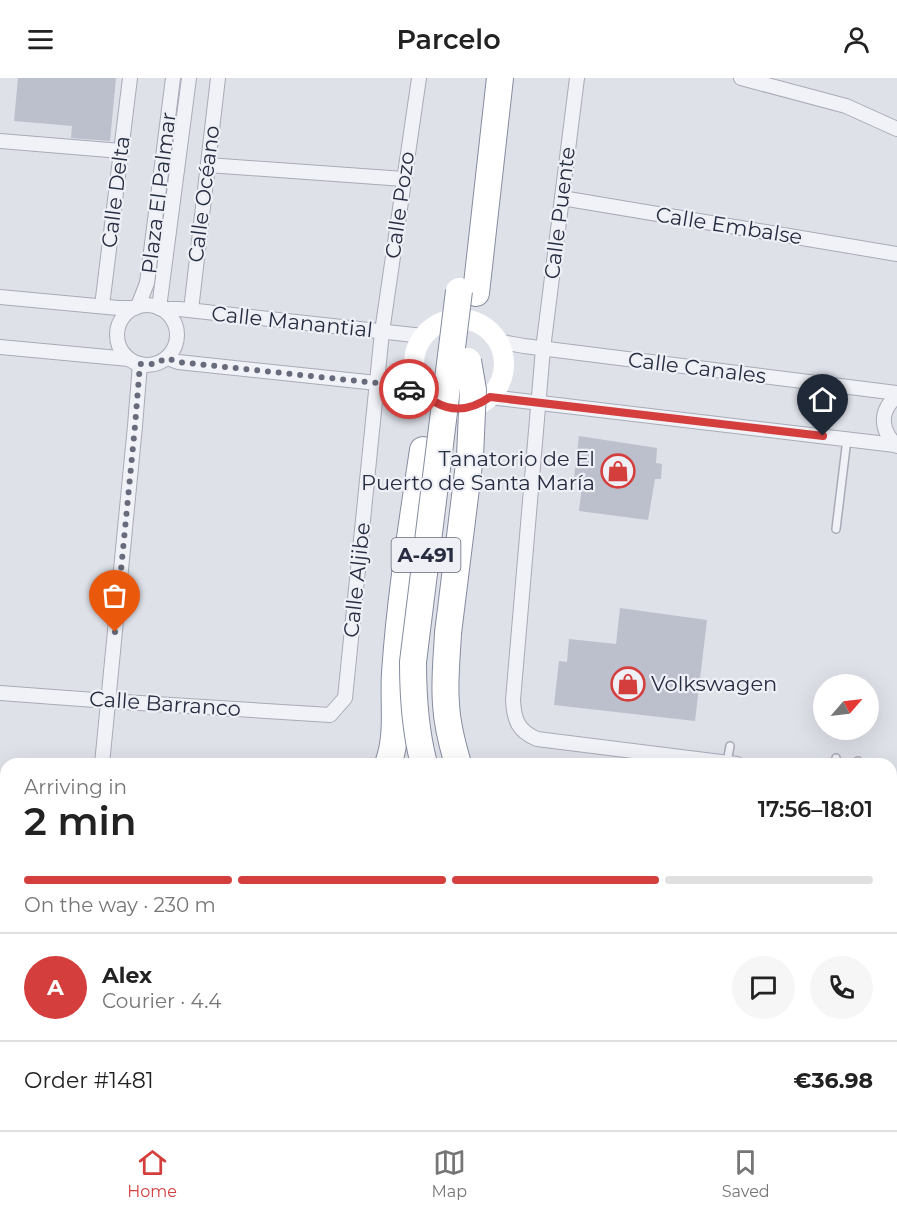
<!DOCTYPE html>
<meta charset="utf-8">
<style>
:root{--surface:#fff;--page:#f6f6f6;--text:#222;--muted:#767676;--line:#e0e0e0;--accent:#d43e3d}
body{margin:0;font-family:Montserrat,sans-serif;background:var(--page);color:var(--text);height:100vh;display:flex;flex-direction:column;font-size:22px;white-space:nowrap}
*{box-sizing:border-box;margin:0}
p{font-size:20px;color:var(--muted)}
.icon{flex:none;width:33px;height:33px;fill:none;stroke:currentColor;stroke-width:2;stroke-linecap:round;stroke-linejoin:round}
.map{position:relative;flex:1;overflow:hidden}
.details{position:absolute;left:0px;top:680px;width:897px;height:374px;display:flex;flex-direction:column;background:var(--surface);border-radius:18px 18px 0 0;box-shadow:0 6px 24px #0002}
.details>*{flex:none}
.needle{width:39px;rotate:62deg}
.tools{position:absolute;left:813px;top:596px;display:grid;gap:12px}
.tools a{display:grid;place-items:center;width:66px;height:66px;border-radius:50%;background:var(--surface);box-shadow:0 6px 24px #0002;font-size:30px}
.pin{position:absolute;display:grid;place-items:center;width:51px;height:51px;color:#fff;margin:-62px -26px;border-radius:50% 50% 50% 0;rotate:-45deg;box-shadow:0 0 6px #0007}
.pin .icon{rotate:45deg}
.courier{position:absolute;display:grid;place-items:center;width:60px;height:60px;margin:-30px;border:4px solid #d43e3d;border-radius:50%;background:#fff;color:#222;box-shadow:0 2px 8px #0007}
.overview em{font-style:normal;font-weight:600}
.overview div{display:flex;flex-direction:column-reverse}
.overview{display:flex;align-items:center;justify-content:space-between;height:102px;padding:0 24px}
h1{font-size:39px;font-weight:600;line-height:45px}
.bar{display:grid;grid-template-columns:repeat(4,1fr);gap:9px 6px;align-content:center;height:72px;padding:0 24px}
.bar i{height:8px;border-radius:4px;background:var(--line)}
.bar .active{background:var(--accent)}
.bar p{grid-column:span 4}
.line{display:flex;align-items:center;gap:15px;padding:0 24px;border-top:2px solid var(--line)}
.line div{flex:1}
.round{display:grid;place-items:center;flex:none;width:63px;height:63px;border-radius:32px;background:var(--page)}
header{display:flex;justify-content:space-between;align-items:center;height:78px;padding:0 24px;background:var(--surface);font-size:27px;font-weight:600}
.menu{display:flex;justify-content:space-around;align-items:center;height:84px;border-top:2px solid var(--line);background:var(--surface);font-size:16px;color:var(--muted)}
.menu a{display:grid;justify-items:center;gap:3px}
.menu .active{color:var(--accent)}
.map>svg:first-child{display:block}
.water{fill:#98a8cb}
.building{fill:#bcbfcc}
.lines{fill:none;stroke-linecap:round;stroke-linejoin:round}
.lane-casing{stroke:#a8abb7;stroke-width:10}
.street-casing{stroke:#a8abb7;stroke-width:16}
.highway-casing{stroke:#858ca0;stroke-width:28}
.path{stroke:#bcbfc8;stroke-width:2;stroke-dasharray:4.5 4.5;stroke-linecap:butt}
.lane{stroke:#f1f2f7;stroke-width:7}
.street{stroke:#f1f2f7;stroke-width:14}
.secondary{stroke:#fff;stroke-width:20}
.highway{stroke:#fff;stroke-width:26}
.highway-bridge-casing{stroke:#858ca0;stroke-width:28;stroke-linecap:butt}
.highway-bridge{stroke:#fff;stroke-width:26}
.done{stroke:#676b7c;stroke-width:6;stroke-dasharray:0 10.8}
.route{stroke:#d43e3d;stroke-width:8}
.labels{text-anchor:middle;stroke-width:4.5;stroke-linejoin:round;paint-order:stroke}
.shield{fill:#eef0f6;stroke:#636777;stroke-width:1.5}
.shield-label{font-size:20px;font-weight:bold;fill:#272c41}
.street-label{font-size:21px;fill:#272c41;stroke:#eef0f6}
.poi-label{font-size:21px;fill:#272c41;stroke:#eef0f6;text-anchor:end}
</style>
<header><svg class="icon" aria-label="menu" viewBox="0 0 24 24"><path d="M4 6h16M4 12h16M4 18h16"/></svg>Parcelo<svg class="icon" aria-label="person" viewBox="0 0 24 24"><circle cx="12" cy="8" r="4"/><path d="M4 21q1-7 8-7t8 7"/></svg></header>
<div class="map">
<svg width="897" height="1052" viewBox="0 0 897 1052">
<rect width="100%" height="100%" fill="#dfe1e9"/>
<polygon class="water" points="891,768 897,769 897,912 891,910"/>
<g class="building">
<polygon points="18,0 116,0 110,63 71,60 72,48 14,43"/>
<polygon points="579,358 657,370 656,385 662,386 661,401 655,401 648,442 579,433 583,400 574,400"/>
<polygon points="620,530 707,542 695,643 554,627 559,583 567,584 569,561 616,566"/>
</g>
<g class="lines">
<defs>
<g id="lane">
<polyline points="836,451 847,361"/>
<polyline points="727,684 730,668"/>
<polyline points="835,686 836,680"/>
<polyline points="858,686 858,683"/>
</g>
<g id="street">
<path d="M577 0 543 271 513 622C514 642 518 653 537 661L737 686"/>
<polyline points="741,0 846,28 897,51"/>
<polyline points="0,63 121,73"/>
<polyline points="208,87 404,101"/>
<polyline points="562,120 897,176"/>
<polyline points="0,219 118,230 135,230"/>
<circle cx="147" cy="257" r="30"/>
<polyline points="102,228 130,0"/>
<polyline points="138,228 147,205 173,0"/>
<polyline points="159,230 189,0"/>
<polyline points="162,231 179,231 423,258"/>
<polyline points="191,232 218,0"/>
<polyline points="497,263 524,268 897,315"/>
<polyline points="0,269 129,281"/>
<polyline points="167,280 178,284 377,305 422,313"/>
<path d="M897 318C879 333 880 352 897 368"/>
<polyline points="490,319 895,367"/>
<polyline points="0,615 108,623 330,637 345,620 382,254 419,0"/>
<polyline points="102,686 135,348 140,286"/>
<polyline points="891,704 897,705"/>
<polyline points="0,817 6,818"/>
<polyline points="691,1047 699,1052"/>
<polyline points="70,1052 70,1047"/>
<polyline points="356,1052 357,1047"/>
<polyline points="441,1052 442,1047"/>
</g>
<g id="highway">
<polyline points="476,215 500,0"/>
<path d="M448 555C447 578 444 602 446 626 447 646 452 666 458 686"/>
<path d="M388 686C399 657 393 625 395 595 400 520 412 446 423 372"/>
<polyline points="854,1047 859,1052"/>
<polyline points="878,1047 883,1052"/>
</g>
</defs>
<use href="#lane" class="lane-casing"/>
<use href="#street" class="street-casing"/>
<use href="#highway" class="highway-casing"/>
<g class="path">
<polyline points="891,734 897,728"/>
<polyline points="891,938 897,942"/>
</g>
<use href="#lane" class="lane"/>
<use href="#street" class="street"/>
<g class="secondary">
<circle cx="459" cy="286" r="45"/>
<polyline points="891,974 897,977"/>
</g>
<use href="#highway" class="highway"/>
<defs>
<g id="highway-bridge">
<polyline points="448,555 470,378 473,312 468,283"/>
<path d="M424 686C415 652 413 619 413 584L459 213"/>
</g>
</defs>
<use href="#highway-bridge" class="highway-bridge-casing"/>
<use href="#highway-bridge" class="highway-bridge"/>
</g>
<g class="lines">
<polyline class="done" points="115,554 135,348 140,286 154,286 167,280 178,284 377,305 409,311"/>
<path class="route" d="M409 311C414 311 420 312 424 314 428 317 430 321 435 324 454 335 473 331 490 319L823 358"/>
</g>
<defs>
<symbol id="shop-ring" viewBox="-11 -11 22 22"><circle r="9.5" fill="#eef0f6" stroke="#d43e3d" stroke-width="1.5"/><path d="M-5-2.5h2.3a2.7 3.5 0 0 1 5.4 0H5L5.5 6h-11ZM-1.5-2.5h3a1.5 2.3 0 0 0-3 0Z" fill="#d43e3d"/></symbol>
</defs>
<g fill-rule="evenodd">
<use href="#shop-ring" x="599" y="374" width="38" height="38"/>
<use href="#shop-ring" x="609" y="587" width="38" height="38"/>
</g>
<g class="labels">
<rect class="shield" x="391.5" y="460" width="69" height="34" rx="4.5"/>
<g class="shield-label">
<text x="426" y="484">A-491</text>
</g>
<g class="street-label">
<text transform="translate(116 114) rotate(-83)" y="7">Calle Delta</text>
<text transform="translate(159 115) rotate(-83)" y="7">Plaza El Palmar</text>
<text transform="translate(204 116) rotate(-83)" y="7">Calle Océano</text>
<text transform="translate(400 127) rotate(-82)" y="7">Calle Pozo</text>
<text transform="translate(560 135) rotate(-83)" y="7">Calle Puente</text>
<text transform="translate(729 148) rotate(9)" y="7">Calle Embalse</text>
<text transform="translate(292 244) rotate(6)" y="7">Calle Manantial</text>
<text transform="translate(697 290) rotate(7)" y="7">Calle Canales</text>
<text transform="translate(357 502) rotate(-84)" y="7">Calle Aljibe</text>
<text transform="translate(165 626) rotate(4)" y="7">Calle Barranco</text>
</g>
<g class="poi-label">
<text x="595" y="388">Tanatorio de El<tspan x="595" dy="24">Puerto de Santa María</tspan></text>
<text x="651" y="613" text-anchor="start">Volkswagen</text>
</g>
</g>
</svg>
<div class="tools">
<a><svg class="needle" viewBox="-14 -14 28 28"><path d="M0-13l5 13h-10z" fill="#e53935"/><path d="M0 13l5-13h-10z" fill="#767676"/></svg></a>
</div>
<div class="pin" style="left:115px;top:554px;background:#ea580c"><svg class="icon" aria-label="bag" viewBox="0 0 24 24"><path d="M5 8h14l-1 12H6zM9 8a3 3 0 0 1 6 0"/></svg></div>
<div class="pin" style="left:823px;top:358px;background:#1f2937"><svg class="icon" aria-label="home" viewBox="0 0 24 24"><path d="M3 11l9-7 9 7M6 9v11h12V9"/></svg></div>
<div class="courier" style="left:409px;top:311px"><svg class="icon" aria-label="car" viewBox="0 0 24 24"><path d="M5 17H2v-5l4-1 3-4h7l3 4 3 1v5h-3M9 17h6M6 11h13"/><circle cx="7" cy="17" r="2"/><circle cx="17" cy="17" r="2"/></svg></div>
<section class="details">
<div class="overview"><div><h1>2 min</h1><p>Arriving in</p></div><em>17:56–18:01</em></div>
<div class="bar"><i class="active"></i><i class="active"></i><i class="active"></i><i></i><p>On the way · 230 m</p></div>
<div class="line" style="height:108px"><b class="round" style="background:var(--accent);color:#fff">A</b><div><b>Alex</b><p>Courier · 4.4</p></div><a class="round"><svg class="icon" aria-label="chat" viewBox="0 0 24 24"><path d="M4 5h16v11H9l-5 4z"/></svg></a><a class="round"><svg class="icon" aria-label="phone" viewBox="0 0 24 24"><path d="M5 4h4l2 5-3 2q2 4 5 5l2-3 5 2v4C11 20 4 13 5 4z"/></svg></a></div>
<div class="line" style="height:78px"><div>Order #1481</div><b>€36.98</b></div>
</section>
</div>
<nav class="menu">
<a class="active"><svg class="icon" aria-label="home" viewBox="0 0 24 24"><path d="M3 11l9-7 9 7M6 9v11h12V9"/></svg>Home</a>
<a><svg class="icon" aria-label="map" viewBox="0 0 24 24"><path d="M3 6l6-2 6 2 6-2v14l-6 2-6-2-6 2zM9 4v14M15 6v14"/></svg>Map</a>
<a><svg class="icon" aria-label="saved" viewBox="0 0 24 24"><path d="M7 4h10v16l-5-4-5 4z"/></svg>Saved</a>
</nav>
